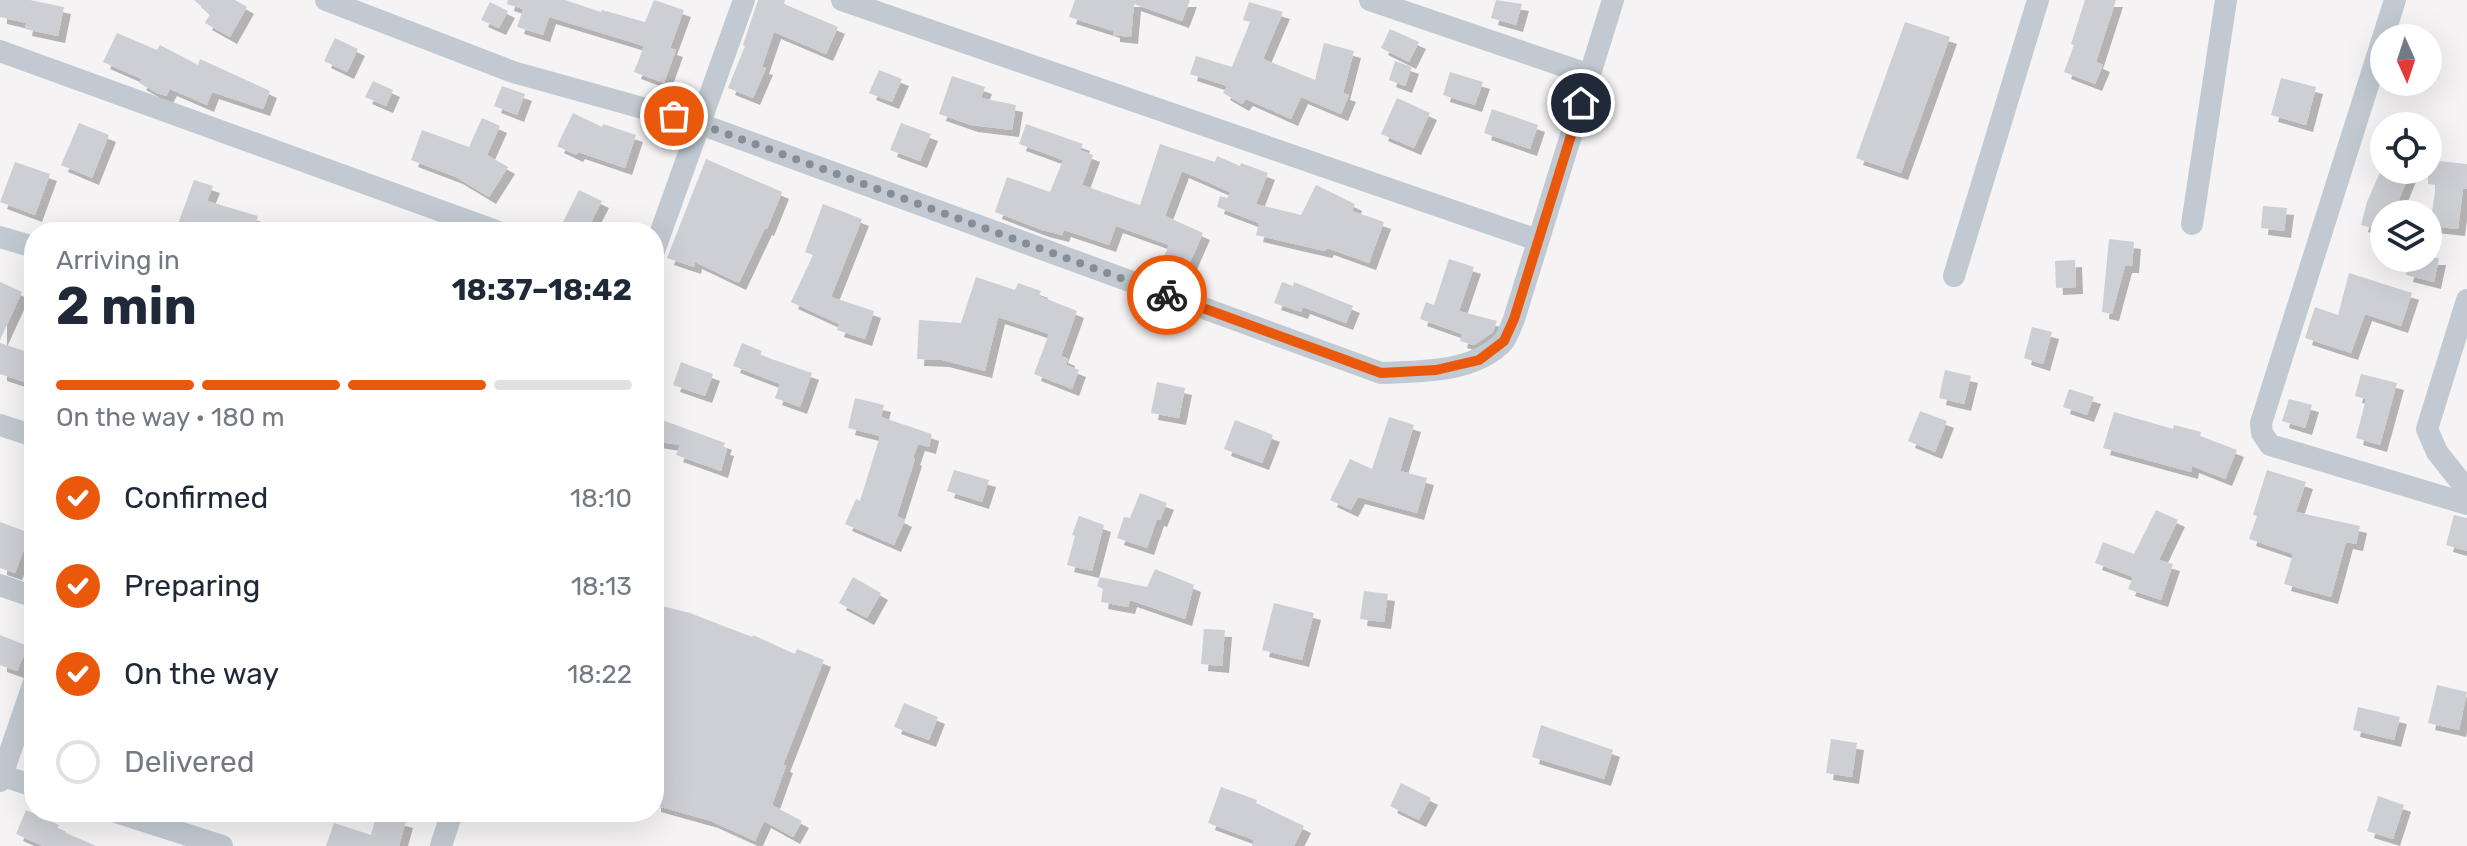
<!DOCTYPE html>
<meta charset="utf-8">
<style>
:root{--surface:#fff;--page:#f6f6f7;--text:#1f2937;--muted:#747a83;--line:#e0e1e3;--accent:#ea580c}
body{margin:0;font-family:Rubik,sans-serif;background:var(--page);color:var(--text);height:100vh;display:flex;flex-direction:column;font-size:30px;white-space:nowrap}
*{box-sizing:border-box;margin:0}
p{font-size:26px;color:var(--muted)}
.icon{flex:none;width:44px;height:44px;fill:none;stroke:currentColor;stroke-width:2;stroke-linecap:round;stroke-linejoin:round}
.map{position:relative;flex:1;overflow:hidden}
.panel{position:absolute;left:24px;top:222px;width:640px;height:600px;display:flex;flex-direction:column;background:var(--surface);border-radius:32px;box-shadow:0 8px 32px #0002}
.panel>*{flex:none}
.needle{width:52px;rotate:177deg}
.fabs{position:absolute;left:2370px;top:24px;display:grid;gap:16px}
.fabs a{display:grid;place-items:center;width:72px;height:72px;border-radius:50%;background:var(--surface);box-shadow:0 8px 32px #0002;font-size:40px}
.pin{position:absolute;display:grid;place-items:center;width:68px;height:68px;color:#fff;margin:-34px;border:4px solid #fff;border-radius:50%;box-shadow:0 2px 8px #0007}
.courier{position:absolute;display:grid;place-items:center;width:80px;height:80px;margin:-40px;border:6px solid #ea580c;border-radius:50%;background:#fff;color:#222;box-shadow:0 2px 10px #0007}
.summary em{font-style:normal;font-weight:700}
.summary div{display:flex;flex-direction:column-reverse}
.summary{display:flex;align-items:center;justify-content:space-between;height:136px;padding:0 32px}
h1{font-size:52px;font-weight:700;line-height:60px}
.bar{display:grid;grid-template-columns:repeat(4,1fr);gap:12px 8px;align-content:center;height:96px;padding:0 32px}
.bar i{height:10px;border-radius:6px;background:var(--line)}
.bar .current{background:var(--accent)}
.bar p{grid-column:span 4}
ol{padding:0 32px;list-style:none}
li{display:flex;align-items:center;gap:24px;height:88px}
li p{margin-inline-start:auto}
li .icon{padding:8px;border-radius:50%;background:var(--accent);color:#fff;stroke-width:4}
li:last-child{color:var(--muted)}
li i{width:44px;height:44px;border:4px solid var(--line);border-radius:50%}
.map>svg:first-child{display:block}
.building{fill:#cdcfd5;filter:url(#shadow)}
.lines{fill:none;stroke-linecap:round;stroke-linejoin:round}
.street{stroke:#c1cad2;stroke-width:22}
.done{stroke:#868d94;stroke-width:8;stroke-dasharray:0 14.4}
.route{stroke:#ea580c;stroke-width:10}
</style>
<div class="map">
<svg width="2467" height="846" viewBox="0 0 2467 846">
<defs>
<filter id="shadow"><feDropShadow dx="7" dy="7" stdDeviation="0" flood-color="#0004"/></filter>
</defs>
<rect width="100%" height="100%" fill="#f5f3f3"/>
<g class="building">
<polygon points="0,0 30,0 64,7 58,36 25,29 26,23 0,17"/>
<polygon points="194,0 235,0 247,7 230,37 205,23 210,14"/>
<polygon points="508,0 565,0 601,12 602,10 645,22 654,0 684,10 670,48 676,50 664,83 634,72 644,46 549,17 543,35 517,27 523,9 507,4"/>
<polygon points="758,0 785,0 784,4 838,27 826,54 774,32 762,67 766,68 753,98 728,88 745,46 743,45"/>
<polygon points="1075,0 1190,0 1182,21 1134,4 1131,37 1113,35 1113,31 1069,17"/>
<polygon points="1496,0 1522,4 1516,25 1491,18"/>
<polygon points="2085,0 2116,0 2096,62 2103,65 2095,84 2064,72 2074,45 2071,44"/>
<polygon points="490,2 508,11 499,28 481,20"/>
<polygon points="1249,2 1283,12 1263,59 1315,80 1324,43 1354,51 1343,93 1349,95 1341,114 1301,97 1291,119 1246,99 1242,104 1223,93 1227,86 1190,74 1196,56 1232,67 1250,22 1243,20"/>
<polygon points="1905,22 1950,37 1901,173 1856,158"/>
<polygon points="1390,29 1419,42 1409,62 1381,48"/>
<polygon points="117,33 157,50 160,45 198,65 200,59 270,91 263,109 212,92 207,105 170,89 166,96 157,93 139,83 142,79 103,62"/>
<polygon points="335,38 358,49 347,72 324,61"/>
<polygon points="1395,61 1412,67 1405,86 1389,80"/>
<polygon points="879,70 902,79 892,102 869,93"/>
<polygon points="1450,72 1483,82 1475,105 1443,95"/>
<polygon points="952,76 985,87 981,98 1016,105 1012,130 971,125 939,114"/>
<polygon points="2281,78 2316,87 2306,125 2271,115"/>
<polygon points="373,81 393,90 386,106 365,97"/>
<polygon points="502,86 525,94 517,115 494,106"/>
<polygon points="1397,98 1430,113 1414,148 1381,134"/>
<polygon points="1492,109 1538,125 1530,149 1484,133"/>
<polygon points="573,113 602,127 603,124 636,135 625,168 578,152 576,155 557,146"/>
<polygon points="482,118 500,126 487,155 508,167 489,197 456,177 411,160 422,130 469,147"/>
<polygon points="79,123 109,135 92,178 61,165"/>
<polygon points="901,123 931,134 920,161 890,150"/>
<polygon points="1026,124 1083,144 1080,150 1093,155 1082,185 1140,205 1160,144 1215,162 1217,156 1240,166 1241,163 1268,173 1256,204 1301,215 1316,185 1355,204 1352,211 1384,222 1369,263 1327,248 1325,251 1256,235 1259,223 1217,207 1220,196 1227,198 1230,192 1182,171 1165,216 1203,233 1184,276 1160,265 1169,245 1116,226 1109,245 1064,230 1062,235 1042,230 995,212 1007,177 1050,192 1063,160 1019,144"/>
<polygon points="706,159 782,192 767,229 765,228 739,283 695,262 694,267 667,258"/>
<polygon points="2428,160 2467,164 2467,189 2463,189 2458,229 2430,226 2436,185 2428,184"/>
<polygon points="15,162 50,174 35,215 0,202"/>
<polygon points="2381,170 2411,170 2393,214 2384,214 2384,231 2361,225 2367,202"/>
<polygon points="194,180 213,186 207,201 258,216 253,232 175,232"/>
<polygon points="579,190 602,201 586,232 558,232"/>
<polygon points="823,204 862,219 831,297 874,311 865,339 837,330 839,324 791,302 813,255 805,252"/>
<polygon points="2263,206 2287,208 2284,231 2261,228"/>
<polygon points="2109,239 2134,242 2132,266 2125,266 2112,314 2102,312"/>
<polygon points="2410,258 2439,258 2434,282 2406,275"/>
<polygon points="1449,259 1474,267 1459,311 1497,321 1493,332 1474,345 1460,341 1462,334 1420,319 1426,302 1434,305"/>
<polygon points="2075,260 2076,287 2056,288 2055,261"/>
<polygon points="2349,273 2412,293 2401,326 2365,314 2351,353 2305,338 2315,307 2338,315"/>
<polygon points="976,277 1015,290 1018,283 1041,291 1039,296 1077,311 1061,356 1068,359 1066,365 1079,370 1072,389 1034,374 1049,334 998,317 985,371 942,360 917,359 919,320 961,323"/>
<polygon points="0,282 22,292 0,340"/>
<polygon points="1282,282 1293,286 1294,282 1353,306 1346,323 1303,307 1301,312 1274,303"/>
<polygon points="2032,327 2052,332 2043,364 2024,358"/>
<polygon points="0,343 34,354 34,385 0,374"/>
<polygon points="742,343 762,351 760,355 812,373 800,407 775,398 780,384 733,366"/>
<polygon points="681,362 713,374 705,396 673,385"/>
<polygon points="1945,370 1971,376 1964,404 1939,398"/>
<polygon points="2361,374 2397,383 2380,445 2356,438 2366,399 2355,396"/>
<polygon points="1157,382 1185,388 1179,418 1151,413"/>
<polygon points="2069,389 2094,397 2087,415 2063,407"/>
<polygon points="855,398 884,405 881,417 932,434 929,447 918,444 913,458 915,459 897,516 905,520 894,545 845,524 856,499 860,501 880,436 848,428"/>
<polygon points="2289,399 2312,405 2305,428 2282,421"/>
<polygon points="1920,411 1947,421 1935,452 1908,441"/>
<polygon points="2114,412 2173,429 2174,425 2201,432 2200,436 2237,450 2225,479 2192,466 2191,472 2103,448"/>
<polygon points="654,417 725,443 723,448 727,449 721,471 676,455 680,445 654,441"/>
<polygon points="1389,417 1414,425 1400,471 1427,478 1417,513 1358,497 1351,510 1330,500 1350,459 1372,469"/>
<polygon points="1235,420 1273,435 1262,463 1224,449"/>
<polygon points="954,470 989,480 982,502 947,491"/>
<polygon points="2267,470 2306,482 2296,512 2360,526 2356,544 2346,542 2331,597 2284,584 2293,554 2249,539 2257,516 2253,515"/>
<polygon points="1140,493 1167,503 1160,520 1157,519 1147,548 1117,538 1124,517 1130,518"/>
<polygon points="2156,510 2178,520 2159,560 2173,564 2161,600 2128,589 2133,577 2095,563 2103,542 2134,554"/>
<polygon points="2454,515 2467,518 2467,551 2446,545"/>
<polygon points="1079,516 1104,525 1092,571 1067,565 1075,536 1072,535"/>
<polygon points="0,522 30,533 15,573 0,568"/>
<polygon points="1155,569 1194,585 1185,619 1130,600 1128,607 1101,602 1103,589 1097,586 1100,577 1147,587"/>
<polygon points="853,577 881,593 867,618 839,603"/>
<polygon points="1364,591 1388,594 1384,622 1360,619"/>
<polygon points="1274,603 1314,613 1302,660 1262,650"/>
<polygon points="654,604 690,613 752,637 753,635 795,654 797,649 824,660 783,765 786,766 772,805 802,821 793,837 764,821 755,841 711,821 654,805"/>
<polygon points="1204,629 1225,630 1222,666 1201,664"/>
<polygon points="0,635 28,646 17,671 0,665"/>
<polygon points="2437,685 2467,692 2459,730 2428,723"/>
<polygon points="904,703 938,717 929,740 894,727"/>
<polygon points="2358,707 2400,717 2394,740 2353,730"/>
<polygon points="1541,725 1613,750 1604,779 1532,757"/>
<polygon points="1831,739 1857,743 1852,777 1826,773"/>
<polygon points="1401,783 1431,798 1419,820 1390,806"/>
<polygon points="1221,787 1257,800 1256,803 1304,826 1294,846 1252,846 1254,840 1208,823"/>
<polygon points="2378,796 2404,805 2393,839 2367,831"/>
<polygon points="26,810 59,825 57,829 96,846 43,846 16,834"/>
<polygon points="377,813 406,821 399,846 326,846 334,823 371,835"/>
</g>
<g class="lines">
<g class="street">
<path d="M326 0 513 72 700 124 1381 373C1420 371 1474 373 1503 342 1508 336 1511 326 1514 319L1613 0"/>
<polyline points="842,0 1537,240"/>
<polyline points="1370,0 1590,75"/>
<polyline points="2395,0 2261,423 2262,433 2270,445 2467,504"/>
<polyline points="0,51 499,232"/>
<polyline points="2192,224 2226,0"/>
<polyline points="0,237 34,247"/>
<polyline points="654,251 744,0"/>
<polyline points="1954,276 2038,0"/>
<polyline points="2467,300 2427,429 2437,452 2467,490"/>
<polyline points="0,425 34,436"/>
<polyline points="0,585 34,597"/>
<polyline points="0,775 34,786"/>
<polyline points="0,781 34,682"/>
<polyline points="116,812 222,846"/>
<polyline points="441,846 452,812"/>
</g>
</g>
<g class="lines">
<polyline class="done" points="674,116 700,124 1167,295"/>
<polyline class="route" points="1167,295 1381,373 1436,370 1479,360 1504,341 1514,319 1581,103"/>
</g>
</svg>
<div class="fabs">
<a><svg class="needle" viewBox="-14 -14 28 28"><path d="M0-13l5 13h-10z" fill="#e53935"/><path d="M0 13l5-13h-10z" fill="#747a83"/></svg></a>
<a><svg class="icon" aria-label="locate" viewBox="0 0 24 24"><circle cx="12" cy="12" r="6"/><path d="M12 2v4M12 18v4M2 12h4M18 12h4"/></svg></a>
<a><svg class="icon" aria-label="layers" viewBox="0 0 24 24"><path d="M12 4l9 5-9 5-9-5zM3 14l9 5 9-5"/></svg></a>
</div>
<div class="pin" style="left:674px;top:116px;background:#ea580c"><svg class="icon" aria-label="bag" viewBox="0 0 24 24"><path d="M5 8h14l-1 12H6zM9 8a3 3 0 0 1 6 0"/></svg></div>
<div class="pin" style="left:1581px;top:103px;background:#1f2937"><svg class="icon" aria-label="home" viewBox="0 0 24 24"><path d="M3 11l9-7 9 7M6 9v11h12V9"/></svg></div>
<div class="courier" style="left:1167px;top:295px"><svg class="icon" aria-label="bike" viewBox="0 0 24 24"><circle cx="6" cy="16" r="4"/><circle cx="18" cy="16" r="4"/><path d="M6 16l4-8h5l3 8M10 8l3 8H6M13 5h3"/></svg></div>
<section class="panel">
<div class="summary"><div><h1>2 min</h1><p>Arriving in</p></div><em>18:37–18:42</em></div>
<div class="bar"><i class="current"></i><i class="current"></i><i class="current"></i><i></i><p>On the way · 180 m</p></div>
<ol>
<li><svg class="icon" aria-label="check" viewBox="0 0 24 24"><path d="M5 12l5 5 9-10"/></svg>Confirmed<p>18:10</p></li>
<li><svg class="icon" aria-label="check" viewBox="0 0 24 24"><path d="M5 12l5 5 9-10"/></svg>Preparing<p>18:13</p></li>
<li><svg class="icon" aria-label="check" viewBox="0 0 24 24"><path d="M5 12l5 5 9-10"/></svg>On the way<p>18:22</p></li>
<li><i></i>Delivered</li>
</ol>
</section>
</div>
